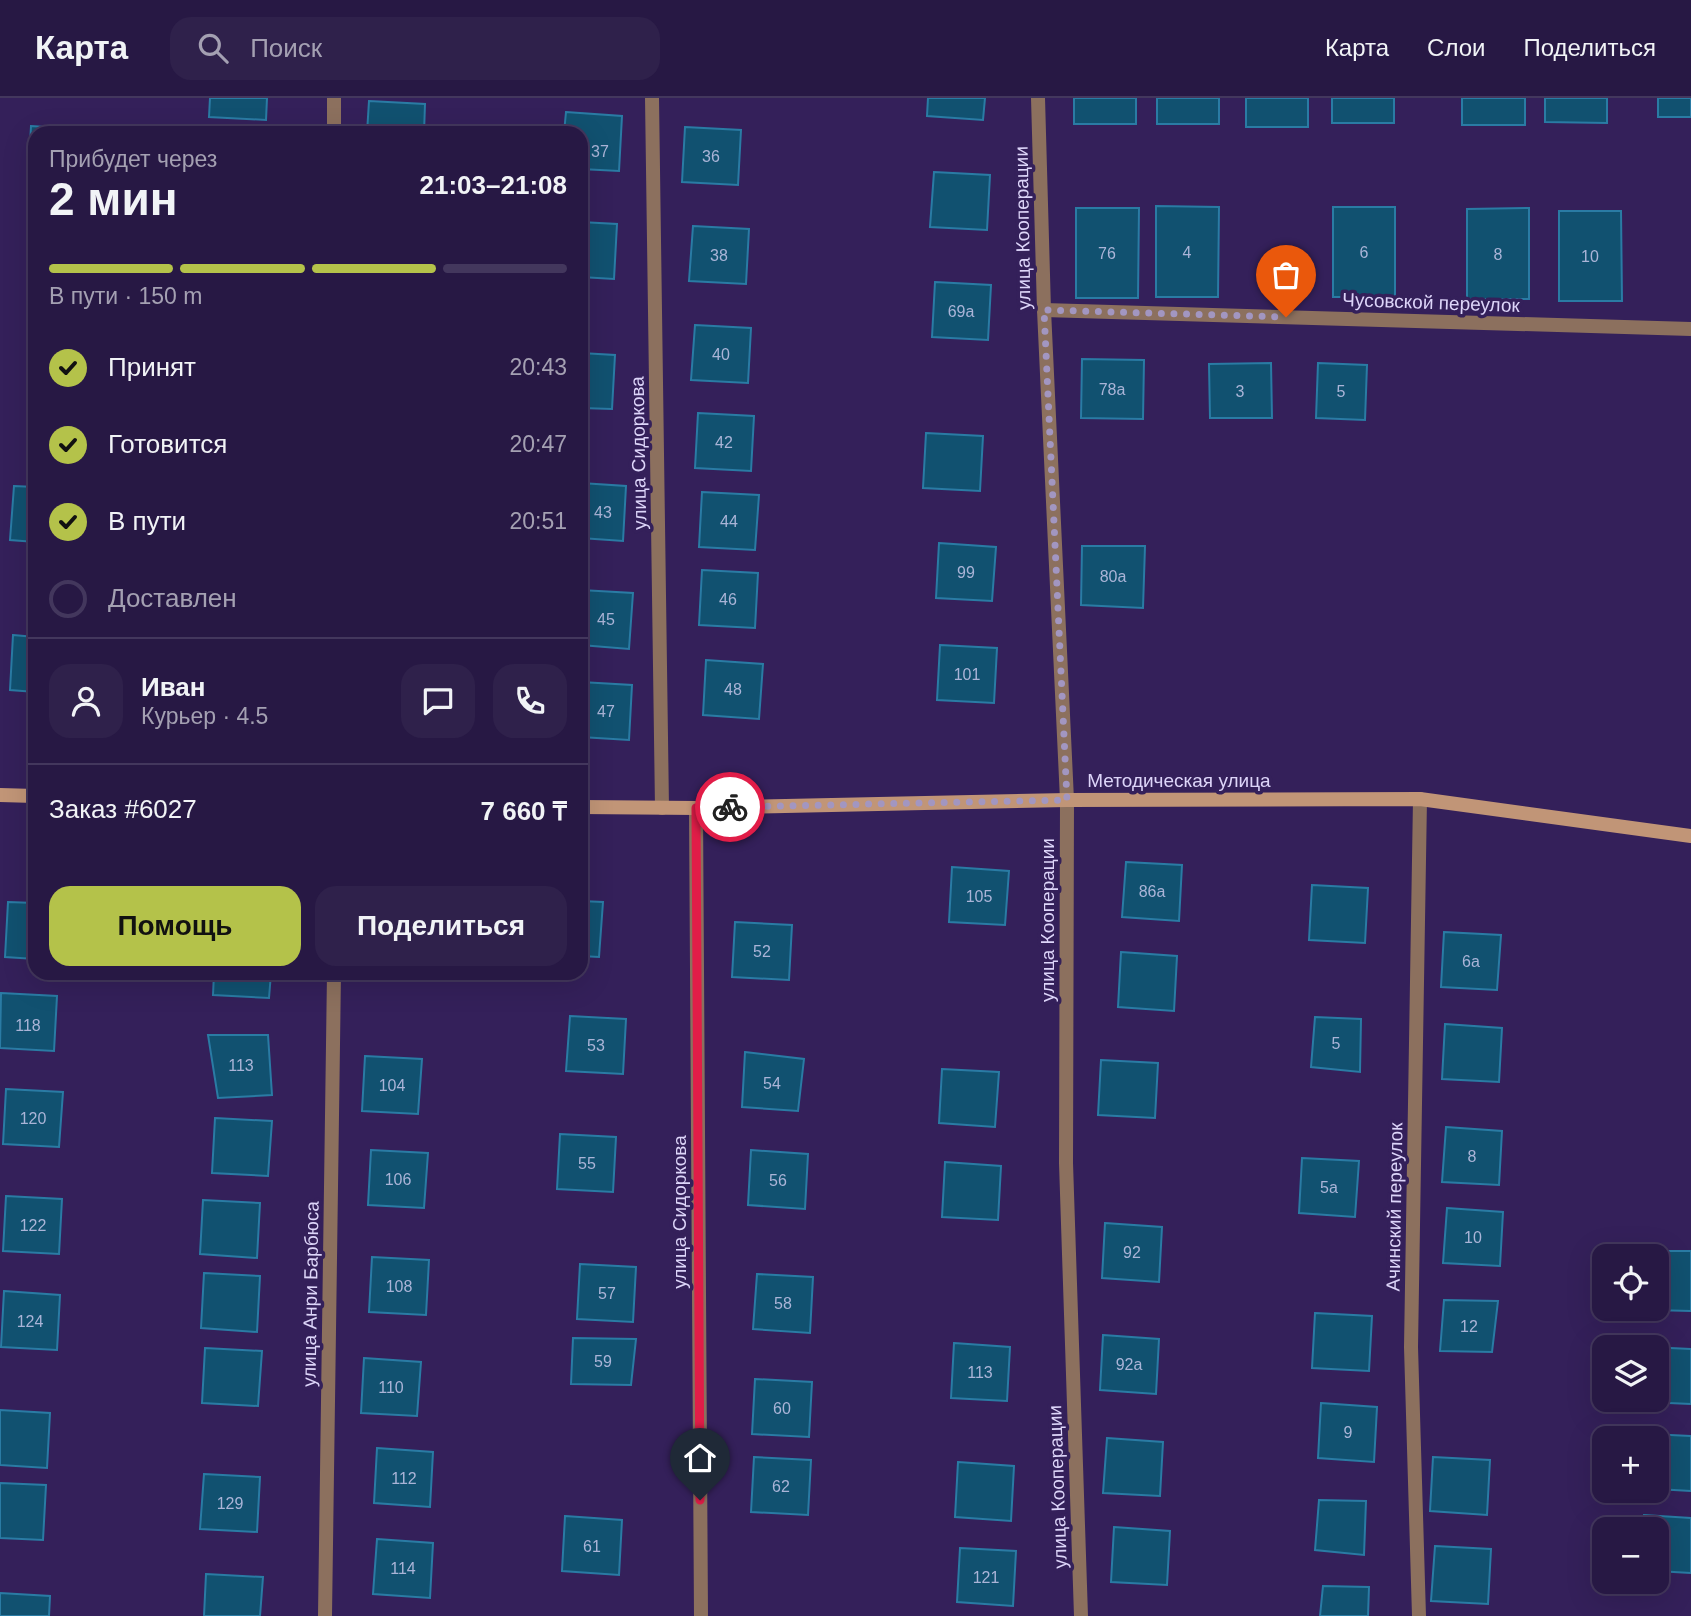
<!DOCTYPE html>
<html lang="ru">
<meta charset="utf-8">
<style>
:root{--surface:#271844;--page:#2f214b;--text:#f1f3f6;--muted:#a4a0b2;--line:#43375d;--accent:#b4c24a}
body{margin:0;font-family:Arial,sans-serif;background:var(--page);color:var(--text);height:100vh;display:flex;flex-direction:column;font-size:26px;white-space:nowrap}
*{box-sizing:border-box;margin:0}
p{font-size:23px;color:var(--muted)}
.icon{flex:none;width:38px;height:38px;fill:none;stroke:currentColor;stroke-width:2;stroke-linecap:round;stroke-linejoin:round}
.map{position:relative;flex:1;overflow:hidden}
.drawer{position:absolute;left:28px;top:28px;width:560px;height:854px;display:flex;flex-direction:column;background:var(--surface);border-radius:21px;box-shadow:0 7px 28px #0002,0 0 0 2px var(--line)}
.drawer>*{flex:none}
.tools{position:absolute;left:1592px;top:1146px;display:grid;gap:14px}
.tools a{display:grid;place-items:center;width:77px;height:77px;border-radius:14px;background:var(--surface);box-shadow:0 7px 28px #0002,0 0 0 2px var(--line);font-size:35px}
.pin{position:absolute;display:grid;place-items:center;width:60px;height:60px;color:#fff;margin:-72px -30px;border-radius:50% 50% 50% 0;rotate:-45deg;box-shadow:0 0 7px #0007}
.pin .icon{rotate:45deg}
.courier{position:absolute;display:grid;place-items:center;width:70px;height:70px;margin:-35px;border:5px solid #e11d48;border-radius:50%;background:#fff;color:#222;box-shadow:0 2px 9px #0007}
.summary em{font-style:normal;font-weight:700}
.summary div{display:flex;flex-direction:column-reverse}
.summary{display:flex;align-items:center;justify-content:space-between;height:119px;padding:0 21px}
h1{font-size:46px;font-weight:700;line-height:52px}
.bar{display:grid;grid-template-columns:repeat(4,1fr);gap:10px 7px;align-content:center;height:84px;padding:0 21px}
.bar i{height:9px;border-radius:5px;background:var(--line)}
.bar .on{background:var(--accent)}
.bar p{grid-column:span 4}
.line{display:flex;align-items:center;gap:18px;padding:0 21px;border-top:2px solid var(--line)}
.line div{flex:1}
.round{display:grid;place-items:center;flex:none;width:74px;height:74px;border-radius:21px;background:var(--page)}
ol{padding:0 21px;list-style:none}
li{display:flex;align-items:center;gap:21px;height:77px}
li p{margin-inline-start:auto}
li .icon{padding:7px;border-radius:50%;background:var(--accent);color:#111;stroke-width:4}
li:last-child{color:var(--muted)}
li i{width:38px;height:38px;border:4px solid var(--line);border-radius:50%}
.primary-button{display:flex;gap:14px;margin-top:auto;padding:14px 21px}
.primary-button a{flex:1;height:80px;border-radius:21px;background:var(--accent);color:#111;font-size:28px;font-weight:700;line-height:80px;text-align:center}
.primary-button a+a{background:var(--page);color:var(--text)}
header{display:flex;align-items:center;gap:42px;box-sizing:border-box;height:98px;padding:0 35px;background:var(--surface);border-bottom:2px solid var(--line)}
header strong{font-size:33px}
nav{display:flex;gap:38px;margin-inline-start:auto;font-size:24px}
.search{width:490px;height:63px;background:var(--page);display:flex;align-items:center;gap:18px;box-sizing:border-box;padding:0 24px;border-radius:21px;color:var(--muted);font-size:26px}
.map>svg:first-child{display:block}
.building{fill:#115170;stroke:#2a7ba4;stroke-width:2}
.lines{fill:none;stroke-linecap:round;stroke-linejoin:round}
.street{stroke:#8c705e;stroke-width:14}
.secondary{stroke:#c19577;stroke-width:14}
.done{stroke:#a296c1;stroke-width:7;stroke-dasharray:0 12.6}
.route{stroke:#e11d48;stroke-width:9}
.labels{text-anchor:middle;stroke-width:7;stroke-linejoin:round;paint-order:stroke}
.number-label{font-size:16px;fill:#aab4d7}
.street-label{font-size:19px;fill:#ddd5f9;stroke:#34205a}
</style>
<header>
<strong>Карта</strong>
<div class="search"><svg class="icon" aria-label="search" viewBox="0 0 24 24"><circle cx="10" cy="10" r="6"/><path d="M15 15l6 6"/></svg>Поиск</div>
<nav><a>Карта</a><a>Слои</a><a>Поделиться</a></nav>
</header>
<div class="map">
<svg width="1691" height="1518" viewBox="0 0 1691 1518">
<rect width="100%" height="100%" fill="#34205a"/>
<g class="building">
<polygon points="210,0 267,0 266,22 209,19"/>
<polygon points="928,0 985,0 983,22 927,18"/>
<rect x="1074" y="0" width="62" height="26"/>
<rect x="1157" y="0" width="62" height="26"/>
<rect x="1246" y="0" width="62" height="29"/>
<rect x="1332" y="0" width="62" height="25"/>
<rect x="1462" y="0" width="63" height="27"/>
<polygon points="1545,0 1607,0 1607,25 1545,24"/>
<rect x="1658" y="0" width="33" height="19"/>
<polygon points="369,3 425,6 424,35 367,35"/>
<polygon points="566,14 622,18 619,73 581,71 581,35 564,35"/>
<polygon points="31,28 88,32 87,35 35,35 35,84 28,83"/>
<polygon points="685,29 741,32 738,87 682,84"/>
<polygon points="934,74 990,77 987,132 930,129"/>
<polygon points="1156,108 1219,109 1218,199 1156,199"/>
<rect x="1333" y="109" width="62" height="90"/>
<polygon points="1076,110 1139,110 1138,200 1076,200"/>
<polygon points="1529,110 1529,201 1467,201 1467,111"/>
<polygon points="1559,113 1621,113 1622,203 1559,203"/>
<polygon points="581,124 617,126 614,181 581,179"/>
<polygon points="33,127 35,127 35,182 30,181"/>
<polygon points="693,128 749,131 746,186 689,183"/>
<polygon points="935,184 991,187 988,242 932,239"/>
<polygon points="695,227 751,230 748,285 691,282"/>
<polygon points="581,255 615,257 612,311 581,310"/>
<polygon points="1082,261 1144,262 1143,321 1081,320"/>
<polygon points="1271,265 1272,320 1210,320 1209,266"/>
<polygon points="1318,265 1367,267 1365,322 1316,320"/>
<polygon points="698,315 754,318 751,373 695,370"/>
<polygon points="926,335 983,338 980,393 923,390"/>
<polygon points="581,385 626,388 623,443 581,440"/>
<polygon points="14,388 35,389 35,444 10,442"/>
<polygon points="702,394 759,397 755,452 699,449"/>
<polygon points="939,445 996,449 992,503 936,500"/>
<polygon points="1082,448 1145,448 1143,510 1081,507"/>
<polygon points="702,472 758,475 755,530 699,527"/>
<polygon points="581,492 633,495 629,551 581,547"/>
<polygon points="13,537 35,539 35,594 10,592"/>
<polygon points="940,547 997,550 994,605 937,602"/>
<polygon points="706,562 763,566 759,621 703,617"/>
<polygon points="581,584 632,587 629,642 581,639"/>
<polygon points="1126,764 1182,767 1179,823 1122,819"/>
<polygon points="952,769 1009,773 1005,827 949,824"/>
<polygon points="1312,787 1368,790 1365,845 1309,842"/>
<polygon points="581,803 603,804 599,859 581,858"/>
<polygon points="8,804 35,805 35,861 5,859"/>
<polygon points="735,824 792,827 789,882 732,879"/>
<polygon points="1444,834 1501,837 1497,892 1441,889"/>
<polygon points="1121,854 1177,858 1174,913 1118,909"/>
<polygon points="214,875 271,875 269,900 213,897"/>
<polygon points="1,895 57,898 54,953 0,950"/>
<polygon points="570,918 626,921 623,976 566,973"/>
<polygon points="1315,919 1361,921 1360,974 1311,969"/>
<polygon points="1445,926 1502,930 1499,984 1442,981"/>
<polygon points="208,937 268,937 272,997 218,1000"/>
<polygon points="745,954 804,961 798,1013 742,1009"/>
<polygon points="365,958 422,961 418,1016 362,1013"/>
<polygon points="1101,962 1158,965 1155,1020 1098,1017"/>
<polygon points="942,971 999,974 995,1029 939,1025"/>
<polygon points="6,991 63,994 59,1049 3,1046"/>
<polygon points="215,1020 272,1023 268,1078 212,1075"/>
<polygon points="1446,1029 1502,1033 1499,1087 1442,1084"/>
<polygon points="560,1036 616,1039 613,1094 557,1091"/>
<polygon points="371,1052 428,1055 424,1110 368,1107"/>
<polygon points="751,1052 808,1056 805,1111 748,1107"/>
<polygon points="1302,1060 1359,1063 1355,1119 1299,1115"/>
<polygon points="945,1064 1001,1068 998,1122 942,1119"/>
<polygon points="6,1098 62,1101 59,1156 3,1153"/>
<polygon points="203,1102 260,1105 257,1160 200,1156"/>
<polygon points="1447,1110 1503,1114 1500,1168 1443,1165"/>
<polygon points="1105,1125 1162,1129 1159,1184 1102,1180"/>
<polygon points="1660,1153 1691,1153 1691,1213 1653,1212 1657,1211"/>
<polygon points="372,1159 429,1162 426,1217 369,1214"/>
<polygon points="580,1166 636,1169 633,1224 577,1221"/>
<polygon points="204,1175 260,1178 257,1234 201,1230"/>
<polygon points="757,1176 813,1179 810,1235 753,1231"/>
<polygon points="4,1193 60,1197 57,1252 1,1249"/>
<polygon points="1444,1202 1498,1203 1492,1254 1440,1253"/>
<polygon points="1315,1215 1372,1218 1369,1273 1312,1270"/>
<polygon points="1103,1237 1159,1241 1156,1296 1100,1292"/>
<polygon points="573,1240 636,1241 631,1287 571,1286"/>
<polygon points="954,1245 1010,1249 1007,1303 951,1300"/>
<polygon points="1649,1249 1691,1251 1691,1306 1646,1304 1657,1302 1657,1250"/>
<polygon points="205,1250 262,1253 258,1308 202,1305"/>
<polygon points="364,1260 421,1264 417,1318 361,1315"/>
<polygon points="755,1281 812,1284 809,1339 752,1336"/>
<polygon points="1321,1305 1377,1309 1374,1364 1318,1360"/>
<polygon points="0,1312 50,1315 47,1370 0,1367"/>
<polygon points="1649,1336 1691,1338 1691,1393 1657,1391 1657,1340 1649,1340"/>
<polygon points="1107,1340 1163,1344 1160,1398 1103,1395"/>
<polygon points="377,1350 433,1354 430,1409 374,1405"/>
<polygon points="754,1359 811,1362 808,1417 751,1414"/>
<polygon points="1433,1359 1490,1362 1487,1417 1430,1413"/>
<polygon points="958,1364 1014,1368 1011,1423 955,1419"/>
<polygon points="204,1376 260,1379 257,1434 200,1431"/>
<polygon points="0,1385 46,1387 43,1442 0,1440"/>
<polygon points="1319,1402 1366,1403 1364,1457 1315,1452"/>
<polygon points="1644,1417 1691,1420 1691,1475 1657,1473 1657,1432 1643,1432"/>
<polygon points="565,1418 622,1422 619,1477 562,1473"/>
<polygon points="1114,1429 1170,1433 1167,1487 1111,1484"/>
<polygon points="377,1441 433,1445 430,1500 373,1496"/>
<polygon points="1435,1448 1491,1451 1488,1506 1431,1503"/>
<polygon points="960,1450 1016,1453 1013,1508 957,1504"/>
<polygon points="206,1476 263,1479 260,1518 204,1518"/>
<polygon points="1323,1488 1369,1489 1368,1518 1320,1518"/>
<polygon points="0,1495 50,1498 49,1518 0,1518"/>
</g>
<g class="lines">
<g class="street">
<polyline points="652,0 662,710"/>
<polyline points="1038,0 1044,212 1067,702 1066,1065 1081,1518"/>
<polyline points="334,35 334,0"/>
<polyline points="1044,212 1691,231"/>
<polyline points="696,710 701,1518"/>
<polyline points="325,1518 334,875"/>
<polyline points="1419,1518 1411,1249 1420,701"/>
</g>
<g class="secondary">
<polyline points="0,697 35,698"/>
<polyline points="581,709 696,710 1067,702 1420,701 1691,738"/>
</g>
</g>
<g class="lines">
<polyline class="done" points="730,709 1067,702 1044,212 1286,219"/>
<polyline class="route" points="700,1402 696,710 730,709"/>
</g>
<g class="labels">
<g class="number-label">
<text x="600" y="59">37</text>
<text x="711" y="64">36</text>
<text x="1187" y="160">4</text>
<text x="1364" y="160">6</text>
<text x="1107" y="161">76</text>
<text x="1498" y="162">8</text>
<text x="719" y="163">38</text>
<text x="1590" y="164">10</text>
<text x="961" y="219">69а</text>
<text x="721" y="262">40</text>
<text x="1112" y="297">78а</text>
<text x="1240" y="299">3</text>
<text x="1341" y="299">5</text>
<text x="724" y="350">42</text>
<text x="603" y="420">43</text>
<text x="729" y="429">44</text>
<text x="966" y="480">99</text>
<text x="1113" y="484">80а</text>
<text x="728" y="507">46</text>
<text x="606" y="527">45</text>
<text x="967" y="582">101</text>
<text x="733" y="597">48</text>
<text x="606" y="619">47</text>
<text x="1152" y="799">86а</text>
<text x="979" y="804">105</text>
<text x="762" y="859">52</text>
<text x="1471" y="869">6а</text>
<text x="28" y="933">118</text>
<text x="1336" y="951">5</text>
<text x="596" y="953">53</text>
<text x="241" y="973">113</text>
<text x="772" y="991">54</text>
<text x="392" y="993">104</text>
<text x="33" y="1026">120</text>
<text x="1472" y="1064">8</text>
<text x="587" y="1071">55</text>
<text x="398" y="1087">106</text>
<text x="778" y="1088">56</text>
<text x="1329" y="1095">5а</text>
<text x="33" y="1133">122</text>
<text x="1473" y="1145">10</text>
<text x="1132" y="1160">92</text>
<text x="399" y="1194">108</text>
<text x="607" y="1201">57</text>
<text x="783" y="1211">58</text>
<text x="30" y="1229">124</text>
<text x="1469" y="1234">12</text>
<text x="603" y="1269">59</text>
<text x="1129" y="1272">92а</text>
<text x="980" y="1280">113</text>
<text x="391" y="1295">110</text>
<text x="782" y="1316">60</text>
<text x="1348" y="1340">9</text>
<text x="404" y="1386">112</text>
<text x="781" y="1394">62</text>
<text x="230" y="1411">129</text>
<text x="592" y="1454">61</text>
<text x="403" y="1476">114</text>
<text x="986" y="1485">121</text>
</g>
<g class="street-label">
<text transform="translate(1022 130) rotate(-91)" y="7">улица Кооперации</text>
<text transform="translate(1431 204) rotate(2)" y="7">Чусовской переулок</text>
<text transform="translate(638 355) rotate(-91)" y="7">улица Сидоркова</text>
<text x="1179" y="689">Методическая улица</text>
<text transform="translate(1047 822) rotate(-90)" y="7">улица Кооперации</text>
<text transform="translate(1394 1109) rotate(-89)" y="7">Ачинский переулок</text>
<text transform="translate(679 1114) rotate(-90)" y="7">улица Сидоркова</text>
<text transform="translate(310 1196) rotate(-89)" y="7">улица Анри Барбюса</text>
<text transform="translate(1057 1389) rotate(-92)" y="7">улица Кооперации</text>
</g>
</g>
</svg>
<div class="tools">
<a><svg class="icon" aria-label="locate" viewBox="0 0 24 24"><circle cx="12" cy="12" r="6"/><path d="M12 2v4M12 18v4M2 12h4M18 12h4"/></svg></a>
<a><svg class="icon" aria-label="layers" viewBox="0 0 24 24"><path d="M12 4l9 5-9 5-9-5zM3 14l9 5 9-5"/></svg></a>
<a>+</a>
<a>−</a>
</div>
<div class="pin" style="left:1286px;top:219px;background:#ea580c"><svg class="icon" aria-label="bag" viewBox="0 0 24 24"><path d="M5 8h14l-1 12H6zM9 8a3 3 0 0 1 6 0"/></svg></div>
<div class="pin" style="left:700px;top:1402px;background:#1f2937"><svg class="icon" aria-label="home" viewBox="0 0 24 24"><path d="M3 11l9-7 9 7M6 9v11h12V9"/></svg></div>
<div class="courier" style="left:730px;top:709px"><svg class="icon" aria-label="bike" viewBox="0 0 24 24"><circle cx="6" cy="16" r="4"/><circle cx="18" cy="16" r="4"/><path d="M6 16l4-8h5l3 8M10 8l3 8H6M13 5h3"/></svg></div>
<section class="drawer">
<div class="summary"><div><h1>2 мин</h1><p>Прибудет через</p></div><em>21:03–21:08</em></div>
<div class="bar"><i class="on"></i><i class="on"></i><i class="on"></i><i></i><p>В пути · 150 m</p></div>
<ol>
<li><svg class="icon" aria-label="check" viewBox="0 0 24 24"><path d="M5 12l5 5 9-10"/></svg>Принят<p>20:43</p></li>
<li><svg class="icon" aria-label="check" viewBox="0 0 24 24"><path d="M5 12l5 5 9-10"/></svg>Готовится<p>20:47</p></li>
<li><svg class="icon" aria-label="check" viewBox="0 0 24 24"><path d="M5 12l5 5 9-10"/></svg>В пути<p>20:51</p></li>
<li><i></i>Доставлен</li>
</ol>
<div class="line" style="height:126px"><a class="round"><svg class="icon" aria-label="person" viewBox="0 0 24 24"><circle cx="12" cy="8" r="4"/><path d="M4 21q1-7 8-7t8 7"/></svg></a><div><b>Иван</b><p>Курьер · 4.5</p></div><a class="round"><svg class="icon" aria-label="chat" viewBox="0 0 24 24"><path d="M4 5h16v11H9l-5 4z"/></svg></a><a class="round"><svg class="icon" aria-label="phone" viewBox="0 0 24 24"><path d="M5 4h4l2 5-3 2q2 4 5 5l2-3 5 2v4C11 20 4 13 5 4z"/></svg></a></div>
<div class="line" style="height:91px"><div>Заказ #6027</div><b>7 660 ₸</b></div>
<div class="primary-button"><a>Помощь</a><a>Поделиться</a></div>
</section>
</div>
